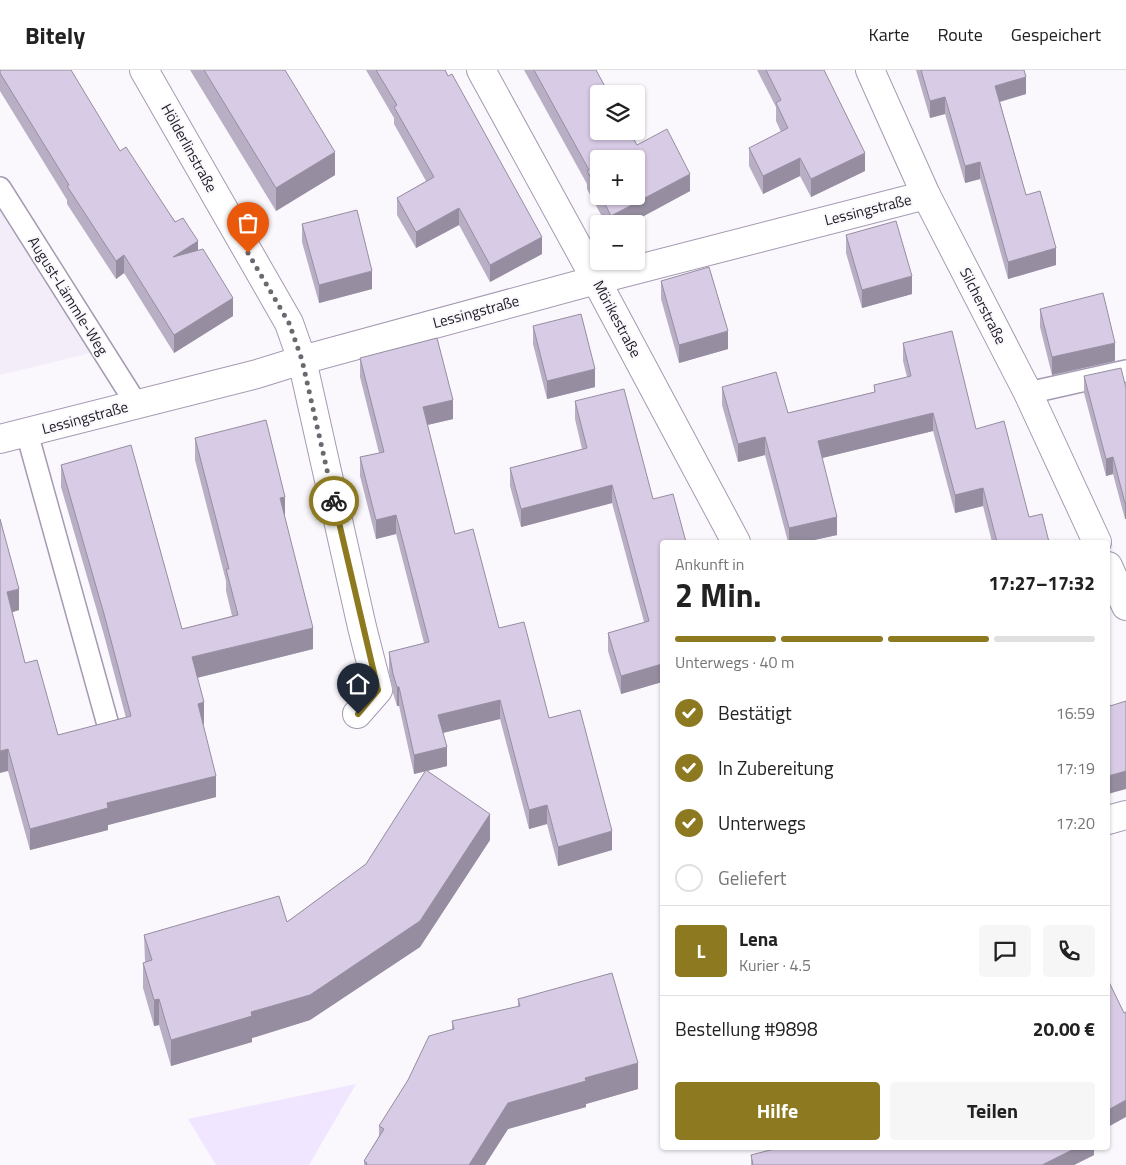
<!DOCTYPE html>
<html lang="de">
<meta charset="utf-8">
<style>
:root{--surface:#fff;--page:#f6f6f6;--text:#222;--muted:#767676;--line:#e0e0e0;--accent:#8d791f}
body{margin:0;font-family:"Titillium Web",sans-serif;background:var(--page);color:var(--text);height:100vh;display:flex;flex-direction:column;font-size:19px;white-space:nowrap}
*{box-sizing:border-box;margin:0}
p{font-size:16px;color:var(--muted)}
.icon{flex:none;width:28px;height:28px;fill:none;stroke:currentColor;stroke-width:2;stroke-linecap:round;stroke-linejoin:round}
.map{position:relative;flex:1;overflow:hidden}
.details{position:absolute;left:660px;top:470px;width:450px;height:610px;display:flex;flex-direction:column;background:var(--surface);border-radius:5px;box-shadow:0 1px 4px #0004}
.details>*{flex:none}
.fabs{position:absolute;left:590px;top:15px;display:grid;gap:10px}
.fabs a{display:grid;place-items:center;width:55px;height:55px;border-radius:5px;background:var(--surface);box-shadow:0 1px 4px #0004;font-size:25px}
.pin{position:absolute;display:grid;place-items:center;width:42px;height:42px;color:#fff;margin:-51px -21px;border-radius:50% 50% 50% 0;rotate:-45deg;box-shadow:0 0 5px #0007}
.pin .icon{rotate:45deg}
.courier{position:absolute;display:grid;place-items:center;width:50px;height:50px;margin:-25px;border:4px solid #8d791f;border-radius:50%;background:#fff;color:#222;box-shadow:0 1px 6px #0007}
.overview em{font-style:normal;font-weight:700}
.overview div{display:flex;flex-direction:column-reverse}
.overview{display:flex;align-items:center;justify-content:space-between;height:85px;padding:0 15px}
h1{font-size:32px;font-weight:700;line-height:38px}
.bar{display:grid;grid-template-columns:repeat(4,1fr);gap:8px 5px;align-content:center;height:60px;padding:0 15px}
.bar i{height:6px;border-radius:4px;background:var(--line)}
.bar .active{background:var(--accent)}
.bar p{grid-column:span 4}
.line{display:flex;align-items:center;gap:12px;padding:0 15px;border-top:1px solid var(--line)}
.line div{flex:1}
.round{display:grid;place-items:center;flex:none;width:52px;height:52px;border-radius:5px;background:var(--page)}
ol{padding:0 15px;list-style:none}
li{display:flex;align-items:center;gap:15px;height:55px}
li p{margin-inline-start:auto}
li .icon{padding:5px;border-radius:50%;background:var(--accent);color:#fff;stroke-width:4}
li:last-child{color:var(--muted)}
li i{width:28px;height:28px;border:2px solid var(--line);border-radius:50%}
.button{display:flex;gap:10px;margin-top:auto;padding:10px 15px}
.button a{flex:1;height:58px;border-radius:5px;background:var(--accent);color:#fff;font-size:20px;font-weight:700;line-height:58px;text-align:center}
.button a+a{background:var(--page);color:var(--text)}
header{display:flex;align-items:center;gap:30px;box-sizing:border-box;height:70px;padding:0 25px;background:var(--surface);border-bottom:1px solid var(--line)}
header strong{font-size:24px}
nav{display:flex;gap:28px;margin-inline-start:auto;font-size:18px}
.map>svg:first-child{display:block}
.built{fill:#f3edfa}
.green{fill:#f1e6ff}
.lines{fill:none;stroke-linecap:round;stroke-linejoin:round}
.service-casing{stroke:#a59ab2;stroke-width:24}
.minor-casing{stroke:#a59ab2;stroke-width:30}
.service{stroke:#fff;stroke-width:21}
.minor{stroke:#fff;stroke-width:28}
.wall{fill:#b9afc5;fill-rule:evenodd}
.shaded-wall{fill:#968ea0}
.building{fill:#d7cbe5;stroke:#968ea0}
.done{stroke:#6c6870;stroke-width:5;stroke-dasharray:0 9}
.route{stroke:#8d791f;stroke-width:6}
.labels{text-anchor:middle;stroke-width:4;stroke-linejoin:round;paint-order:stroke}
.street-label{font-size:15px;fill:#1f1b24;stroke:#faf8fd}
</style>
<header>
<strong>Bitely</strong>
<nav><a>Karte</a><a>Route</a><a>Gespeichert</a></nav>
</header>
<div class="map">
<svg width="1126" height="1095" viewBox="0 0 1126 1095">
<rect width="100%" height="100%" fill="#faf8fd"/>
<polygon class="built" points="0,128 99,281 0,305"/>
<polygon class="green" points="356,1014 309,1095 216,1095 188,1049"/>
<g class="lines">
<defs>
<g id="service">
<polyline points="0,118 137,335"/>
<polyline points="1028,323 1126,301"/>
<polyline points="27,363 107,651"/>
</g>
<g id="minor">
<polyline points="144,0 289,253 302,290 362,557 378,620 357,644"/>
<polyline points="481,0 596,210 736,472"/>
<polyline points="870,0 926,125 1028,323 1097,472"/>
<polyline points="0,369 257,304 302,290 596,210 926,125"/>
<polyline points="1108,496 1126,536"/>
<polyline points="1108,750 1126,745"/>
</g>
</defs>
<use href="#service" class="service-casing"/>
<use href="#minor" class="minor-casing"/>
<use href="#service" class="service"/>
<use href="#minor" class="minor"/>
</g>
<g class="wall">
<polygon points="0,0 120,81 198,180 233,246 174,283 124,203 116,209 67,134 67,130 0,21"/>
<polygon points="190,0 285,0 335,105 276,141"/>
<polygon points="366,0 445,0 542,184 490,212 459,155 416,178 397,145 397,128 426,111 394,54 394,48"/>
<path d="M524 0H596L637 75 690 121 629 154H606L587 119V114ZM599 89 636 126H599Z"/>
<polygon points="757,0 824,0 865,101 811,127 800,106 763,124 749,96 749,78 781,62 776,51 776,37"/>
<polygon points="916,0 1024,0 1026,24 1000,32 1026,125 1056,195 1008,209 980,109 965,113 945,44 930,48"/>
<polygon points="302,154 372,219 319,233 302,172"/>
<polygon points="846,165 912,224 862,238 846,183"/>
<polygon points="661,211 728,279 679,293 661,229"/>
<polygon points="1040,239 1115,291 1052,305 1040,257"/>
<polygon points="533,256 595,317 547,329 533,274"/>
<polygon points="903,273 976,359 1029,447 1049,472 992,472 983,436 955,443 933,361 822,388 837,465 805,472 788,472 765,385 738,392 722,335 722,317 788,343 874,322 874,315 907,307 903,291"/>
<polygon points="360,288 453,349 427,355 455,464 499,558 549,648 612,780 558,796 547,754 529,759 500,649 443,663 447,696 427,701 490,770 420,877 310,950 252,968 252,972 171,996 159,955 154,956 143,918 143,893 145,892 144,865 287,852 366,794 426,701 414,704 399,636 397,636 393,623 389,601 389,582 424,573 396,464 376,469 360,406 360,387 379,383 360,307"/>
<polygon points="1084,306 1126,318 1126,449 1125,449 1113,404 1106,406 1084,323"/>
<polygon points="575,331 662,472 662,612 621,624 608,581 608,563 644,552 612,433 521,457 510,416 510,398 582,379 575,349"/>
<polygon points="195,368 285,448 313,579 197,608 203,654 216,727 108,755 108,760 30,780 8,701 0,449 19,540 12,542 25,593 58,665 126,648 104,565 61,417 61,395 182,559 232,546 226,521 226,511 195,390"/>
<polygon points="518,929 638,1019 586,1034 586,1037 508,1059 485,1095 364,1095 364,1091 379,1066 379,1056 452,959 452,951 518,937"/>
<polygon points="1094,1078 1094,1085 1074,1095 751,1095 751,1085"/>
</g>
<g class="shaded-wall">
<polygon points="1026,7 1026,24 995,33 995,16"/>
<polygon points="945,27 945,44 930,48 930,31"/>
<polygon points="335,82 335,105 276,141 276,118"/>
<polygon points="865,83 865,101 811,127 811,109"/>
<polygon points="800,88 800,106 763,124 763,106"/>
<polygon points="980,92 980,109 965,113 965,96"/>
<polygon points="690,104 690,121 629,154 611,154 611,146"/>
<polygon points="459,138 459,155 416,178 416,162"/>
<polygon points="542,167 542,184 490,212 490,195"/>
<polygon points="198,171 198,189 173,187"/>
<polygon points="1056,178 1056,195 1008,209 1008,192"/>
<polygon points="124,185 124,203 116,209 116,191"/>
<polygon points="372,201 372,219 319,233 319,215"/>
<polygon points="912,206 912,224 862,238 862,220"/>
<polygon points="233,228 233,246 174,283 174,265"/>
<polygon points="728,261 728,279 679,293 679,275"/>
<polygon points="1115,273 1115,291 1052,305 1052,287"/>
<polygon points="595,299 595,317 547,329 547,311"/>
<polygon points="453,330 453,349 423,356 423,337"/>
<polygon points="933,343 933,361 818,389 818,371"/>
<polygon points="765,367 765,385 738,392 738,374"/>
<polygon points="1113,387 1113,404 1106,406 1106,389"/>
<polygon points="612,415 612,433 521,457 521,439"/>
<polygon points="983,418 983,436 955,443 955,425"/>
<polygon points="285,427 285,449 280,428"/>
<polygon points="1126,432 1126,449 1125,449 1125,433"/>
<polygon points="396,445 396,464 376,469 376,450"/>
<polygon points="837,447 837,465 805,472 789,472 789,458"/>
<polygon points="19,519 19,540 7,544 7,522"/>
<polygon points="313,558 313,579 192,609 192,587"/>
<polygon points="662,594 662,612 621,624 621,606"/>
<rect x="397" y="617" width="2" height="19"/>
<polygon points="500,630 500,649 438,664 438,645"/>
<polygon points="204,632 204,654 198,656 198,634"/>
<polygon points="447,677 447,696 414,704 414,685"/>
<polygon points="8,679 8,701 0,703 0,681"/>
<polygon points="1126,701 1126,719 1108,724 1108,706"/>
<polygon points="216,706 216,727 108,755 108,760 30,780 30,759 107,733"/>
<polygon points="547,735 547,754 529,759 529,740"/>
<polygon points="490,744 490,770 420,877 310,950 252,968 252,972 171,996 171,970 251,942"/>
<polygon points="612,761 612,780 558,796 558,777"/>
<polygon points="159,929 159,955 154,956 154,930"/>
<polygon points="638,993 638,1019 586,1034 586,1037 508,1059 485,1095 469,1095 508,1033 585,1008"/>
<polygon points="1126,1030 1126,1047 1108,1057 1108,1040"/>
<polygon points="1076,1078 1094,1078 1094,1085 1074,1095 1042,1095"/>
</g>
<g class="building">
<polygon points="0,0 71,0 120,81 126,77 175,152 183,148 198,171 173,187 203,179 233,228 174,265 124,185 116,191 67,116 69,115 0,3"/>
<polygon points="204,0 285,0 335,82 276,118"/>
<polygon points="376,0 445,0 448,6 452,4 542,167 490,195 459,138 416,162 397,128 434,107 394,37 397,35"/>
<polygon points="534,0 596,0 609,24 599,24 599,61 629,61 637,75 667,59 690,104 611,146 601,126 636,126 636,89 599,89 599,122 587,101 589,100"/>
<polygon points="766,0 824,0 865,83 811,109 800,88 763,106 749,78 788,58 776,33 781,30"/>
<polygon points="921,0 1024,0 1026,7 995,16 1026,125 1040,121 1056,178 1008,192 980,92 965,96 945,27 930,31"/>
<polygon points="357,140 372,201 319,215 302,154"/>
<polygon points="896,151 912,206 862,220 846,165"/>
<polygon points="709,197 728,261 679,275 661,211"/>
<polygon points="1103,223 1115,273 1052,287 1040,239"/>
<polygon points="581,244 595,299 547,311 533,256"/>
<polygon points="952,261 976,359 1004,351 1029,447 1042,444 1049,472 997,472 983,418 955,425 933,343 818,371 837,447 789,458 765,367 738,374 722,317 776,302 788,343 875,322 874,315 911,306 903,273"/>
<polygon points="437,268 453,330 423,337 455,464 473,459 499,558 524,552 549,648 580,640 612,761 558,777 547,735 529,740 500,630 438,645 447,677 414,685 399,617 397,617 393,604 389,582 429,572 396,445 376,450 360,387 384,382 360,288"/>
<polygon points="1121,298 1126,318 1126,432 1125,433 1113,387 1106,389 1084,306"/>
<polygon points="624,319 653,429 673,424 686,472 662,472 662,594 621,606 608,563 649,551 612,415 521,439 510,398 587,378 575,331"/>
<polygon points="266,350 285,427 280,428 313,558 192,587 204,632 198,634 216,706 107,733 108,738 30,759 8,679 0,681 0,449 19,519 7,522 25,593 37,590 58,665 131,646 104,544 61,395 131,375 182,559 238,545 226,499 229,499 195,368"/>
<polygon points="1108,626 1110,636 1126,631 1126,701 1108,706"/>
<polygon points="426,700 490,744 420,851 310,925 251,942 252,946 171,970 159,929 154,930 143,893 152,890 144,865 279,826 287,852 366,794"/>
<polygon points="612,903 638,993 585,1008 586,1011 508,1033 469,1095 366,1095 367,1093 364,1091 384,1059 379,1056 408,1010 429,966 454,959 452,951 520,936 518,929"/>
<polygon points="1108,910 1124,943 1126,942 1126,1030 1108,1040"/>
<polygon points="778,1078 1076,1078 1042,1095 753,1095 751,1085"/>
</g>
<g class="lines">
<polyline class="done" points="248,183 289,253 302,290 334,431"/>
<polyline class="route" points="334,431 378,620 358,644"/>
</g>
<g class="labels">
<g class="street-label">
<text transform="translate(189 78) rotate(61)" y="5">Hölderlinstraße</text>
<text transform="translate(868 140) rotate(-14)" y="5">Lessingstraße</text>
<text transform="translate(68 226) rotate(58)" y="5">August-Lämmle-Weg</text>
<text transform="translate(983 236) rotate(63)" y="5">Silcherstraße</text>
<text transform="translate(476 242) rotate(-15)" y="5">Lessingstraße</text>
<text transform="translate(617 249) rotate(62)" y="5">Mörikestraße</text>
<text transform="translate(85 348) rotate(-15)" y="5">Lessingstraße</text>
</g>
</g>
</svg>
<div class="fabs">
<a><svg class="icon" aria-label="layers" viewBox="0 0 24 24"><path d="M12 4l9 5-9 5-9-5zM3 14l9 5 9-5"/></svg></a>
<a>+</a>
<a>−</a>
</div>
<div class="pin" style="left:248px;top:183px;background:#ea580c"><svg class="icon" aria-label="bag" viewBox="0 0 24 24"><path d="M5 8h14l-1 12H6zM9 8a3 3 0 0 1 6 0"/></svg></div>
<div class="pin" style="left:358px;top:644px;background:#1f2937"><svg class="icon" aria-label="home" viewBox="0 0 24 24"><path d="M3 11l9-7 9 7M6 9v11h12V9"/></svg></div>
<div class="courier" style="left:334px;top:431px"><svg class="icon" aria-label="bike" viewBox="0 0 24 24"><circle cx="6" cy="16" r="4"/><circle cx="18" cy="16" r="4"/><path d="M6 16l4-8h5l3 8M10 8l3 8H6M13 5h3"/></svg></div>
<section class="details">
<div class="overview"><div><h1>2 Min.</h1><p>Ankunft in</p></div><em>17:27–17:32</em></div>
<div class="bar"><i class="active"></i><i class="active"></i><i class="active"></i><i></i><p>Unterwegs · 40 m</p></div>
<ol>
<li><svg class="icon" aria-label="check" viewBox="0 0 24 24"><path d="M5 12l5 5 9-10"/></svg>Bestätigt<p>16:59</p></li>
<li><svg class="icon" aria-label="check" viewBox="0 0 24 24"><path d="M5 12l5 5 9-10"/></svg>In Zubereitung<p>17:19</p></li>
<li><svg class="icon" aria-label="check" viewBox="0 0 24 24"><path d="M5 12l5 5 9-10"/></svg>Unterwegs<p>17:20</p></li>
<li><i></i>Geliefert</li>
</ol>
<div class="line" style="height:90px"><b class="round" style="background:var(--accent);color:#fff">L</b><div><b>Lena</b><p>Kurier · 4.5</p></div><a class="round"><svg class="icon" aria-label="chat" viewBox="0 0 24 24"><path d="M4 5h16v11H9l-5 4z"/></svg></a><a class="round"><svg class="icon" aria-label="phone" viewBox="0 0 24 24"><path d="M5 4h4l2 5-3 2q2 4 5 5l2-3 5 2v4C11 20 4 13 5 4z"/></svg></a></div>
<div class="line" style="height:65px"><div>Bestellung #9898</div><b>20.00 €</b></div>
<div class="button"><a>Hilfe</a><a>Teilen</a></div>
</section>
</div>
